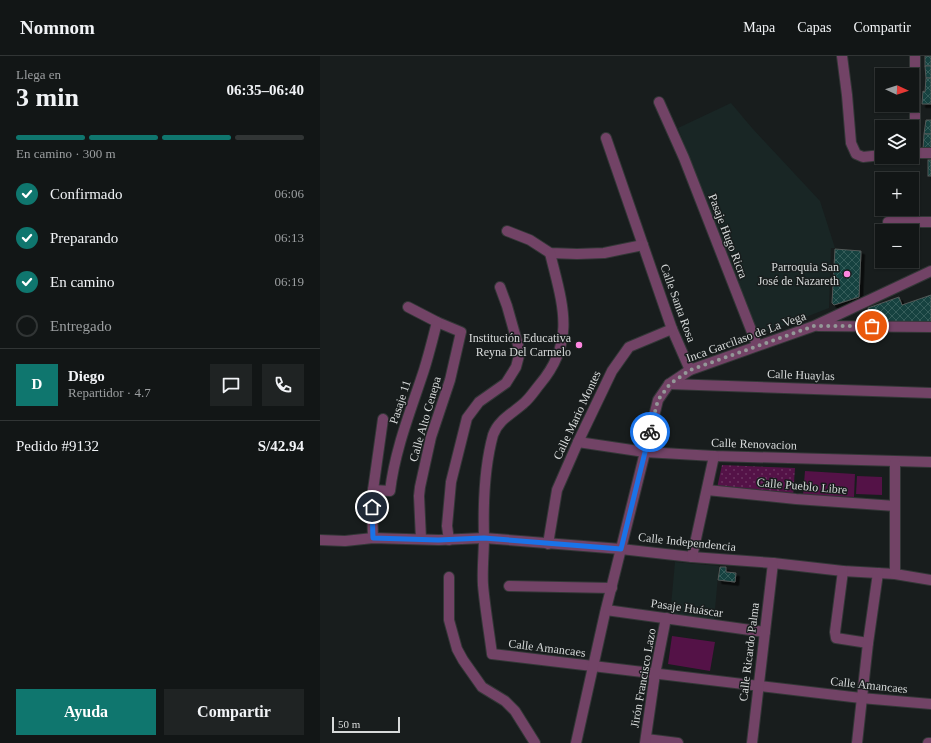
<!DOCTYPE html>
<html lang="es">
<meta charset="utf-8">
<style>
:root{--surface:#121616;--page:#1f2323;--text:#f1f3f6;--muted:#9c9fa1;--line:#313535;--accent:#0f766e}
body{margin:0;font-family:Georgia,serif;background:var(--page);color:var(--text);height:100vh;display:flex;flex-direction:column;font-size:15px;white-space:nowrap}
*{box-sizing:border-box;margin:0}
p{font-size:13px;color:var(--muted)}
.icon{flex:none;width:22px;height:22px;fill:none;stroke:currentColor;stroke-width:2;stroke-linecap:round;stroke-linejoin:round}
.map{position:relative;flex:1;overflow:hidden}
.drawer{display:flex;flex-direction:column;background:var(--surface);width:320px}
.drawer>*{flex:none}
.needle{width:26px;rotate:93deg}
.buttons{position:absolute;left:555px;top:12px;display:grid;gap:8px}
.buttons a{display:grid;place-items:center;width:44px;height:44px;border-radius:0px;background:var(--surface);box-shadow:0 1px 3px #0004,0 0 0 1px var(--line);font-size:20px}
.scale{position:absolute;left:12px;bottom:10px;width:68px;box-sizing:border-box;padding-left:4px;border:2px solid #d7dada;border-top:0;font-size:11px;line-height:14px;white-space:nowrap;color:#d7dada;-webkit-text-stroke:3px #181d1d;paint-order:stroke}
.pin{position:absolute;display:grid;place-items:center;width:34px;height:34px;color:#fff;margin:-17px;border:2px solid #fff;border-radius:50%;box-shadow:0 1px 4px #0007}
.courier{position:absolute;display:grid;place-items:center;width:40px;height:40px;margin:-20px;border:3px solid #1a73e8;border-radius:50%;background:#fff;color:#222;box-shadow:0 1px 5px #0007}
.summary em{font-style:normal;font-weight:600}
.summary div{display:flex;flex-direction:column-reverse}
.summary{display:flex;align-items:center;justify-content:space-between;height:68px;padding:0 16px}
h1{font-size:26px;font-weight:600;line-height:30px}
.bar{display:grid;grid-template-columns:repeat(4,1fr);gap:6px 4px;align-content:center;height:48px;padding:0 16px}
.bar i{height:5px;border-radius:3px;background:var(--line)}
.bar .active{background:var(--accent)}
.bar p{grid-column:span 4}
.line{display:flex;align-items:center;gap:10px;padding:0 16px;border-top:1px solid var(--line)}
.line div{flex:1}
.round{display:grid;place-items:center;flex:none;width:42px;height:42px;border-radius:0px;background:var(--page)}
ol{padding:0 16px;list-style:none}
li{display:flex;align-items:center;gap:12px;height:44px}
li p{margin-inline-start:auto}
li .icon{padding:4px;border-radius:50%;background:var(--accent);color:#fff;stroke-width:4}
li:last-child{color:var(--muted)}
li i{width:22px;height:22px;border:2px solid var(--line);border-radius:50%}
.cta{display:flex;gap:8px;margin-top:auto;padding:8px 16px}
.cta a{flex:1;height:46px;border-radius:0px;background:var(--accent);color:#fff;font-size:16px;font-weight:600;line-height:46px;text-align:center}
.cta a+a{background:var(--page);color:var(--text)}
header{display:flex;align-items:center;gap:24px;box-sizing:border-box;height:56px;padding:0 20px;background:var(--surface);border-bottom:1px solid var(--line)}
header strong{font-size:19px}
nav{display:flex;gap:22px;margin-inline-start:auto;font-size:14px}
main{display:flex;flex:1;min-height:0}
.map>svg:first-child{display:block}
.built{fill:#192625}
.green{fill:#541247}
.park{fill:url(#park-dots)}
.building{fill:url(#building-cross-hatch);stroke:#535958;filter:url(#shadow)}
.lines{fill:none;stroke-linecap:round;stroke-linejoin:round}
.minor-casing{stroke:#333737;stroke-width:12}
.minor{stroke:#724366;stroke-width:10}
.done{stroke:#949898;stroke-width:4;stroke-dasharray:0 7.2}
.route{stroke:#1a73e8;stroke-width:5}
.poi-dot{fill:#fe86e0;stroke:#181d1d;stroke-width:1.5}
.labels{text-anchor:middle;stroke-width:3;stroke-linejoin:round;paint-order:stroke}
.street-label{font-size:12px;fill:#d7dada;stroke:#181d1d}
.poi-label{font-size:12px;fill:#d7dada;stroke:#181d1d;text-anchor:end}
</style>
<header>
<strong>Nomnom</strong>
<nav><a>Mapa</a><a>Capas</a><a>Compartir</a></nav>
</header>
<main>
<section class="drawer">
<div class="summary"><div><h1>3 min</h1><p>Llega en</p></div><em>06:35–06:40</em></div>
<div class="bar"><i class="active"></i><i class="active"></i><i class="active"></i><i></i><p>En camino · 300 m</p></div>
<ol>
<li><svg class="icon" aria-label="check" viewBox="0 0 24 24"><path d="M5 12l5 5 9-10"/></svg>Confirmado<p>06:06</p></li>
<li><svg class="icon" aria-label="check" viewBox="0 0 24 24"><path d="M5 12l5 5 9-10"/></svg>Preparando<p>06:13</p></li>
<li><svg class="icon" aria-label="check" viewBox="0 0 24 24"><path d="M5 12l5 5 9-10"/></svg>En camino<p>06:19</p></li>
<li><i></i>Entregado</li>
</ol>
<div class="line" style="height:72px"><b class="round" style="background:var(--accent);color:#fff">D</b><div><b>Diego</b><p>Repartidor · 4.7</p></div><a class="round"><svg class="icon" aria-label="chat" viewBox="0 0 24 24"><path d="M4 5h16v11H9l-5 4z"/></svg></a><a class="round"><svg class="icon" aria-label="phone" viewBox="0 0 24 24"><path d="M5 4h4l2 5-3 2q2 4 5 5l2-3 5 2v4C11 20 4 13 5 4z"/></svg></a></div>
<div class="line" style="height:52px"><div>Pedido #9132</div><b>S/42.94</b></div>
<div class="cta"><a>Ayuda</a><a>Compartir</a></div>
</section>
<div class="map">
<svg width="611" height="687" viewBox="0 0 611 687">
<defs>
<pattern id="park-dots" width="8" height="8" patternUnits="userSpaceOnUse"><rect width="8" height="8" fill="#541247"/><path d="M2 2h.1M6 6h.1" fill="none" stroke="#6c3461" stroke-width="1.8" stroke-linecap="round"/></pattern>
<pattern id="building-cross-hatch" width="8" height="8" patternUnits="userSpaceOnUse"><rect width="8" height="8" fill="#15423f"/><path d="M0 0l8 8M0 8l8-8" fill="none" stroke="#365d5a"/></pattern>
<filter id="shadow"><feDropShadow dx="3.5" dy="3.5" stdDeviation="0" flood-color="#0009"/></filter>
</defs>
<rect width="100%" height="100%" fill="#181d1d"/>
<g class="built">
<polygon points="411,47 432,72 500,145 515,192 511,192 509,252 437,280 358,72"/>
<polygon points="355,506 399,510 394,564 350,560"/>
</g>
<g class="green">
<polygon points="485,415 535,418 534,441 483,439"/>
<polygon points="537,420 562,421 562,439 536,438"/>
<polygon points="352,580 395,586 390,615 348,608"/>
</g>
<polygon class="park" points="402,409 475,412 473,441 397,432"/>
<g class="building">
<rect x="605" y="0" width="6" height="10"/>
<polygon points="605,10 611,10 611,22 606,22"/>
<polygon points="606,22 611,22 611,48 602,48 603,35 605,36"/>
<polygon points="606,64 611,64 611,78 604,78"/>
<polygon points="604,78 611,78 611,94 603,94"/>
<rect x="608" y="104" width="3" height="16"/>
<polygon points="515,193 541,195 539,241 514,249 512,247"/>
<polygon points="611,239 611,268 546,267 546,262 551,260 548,252 579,241 582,249"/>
<polygon points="400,511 406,511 406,516 416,517 415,526 398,524"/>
</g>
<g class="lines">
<defs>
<g id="minor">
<polyline points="522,0 527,39 531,87 536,98 543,101 562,99"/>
<polyline points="595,0 595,97"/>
<polyline points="339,46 364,102 437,289"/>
<polyline points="286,82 352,273 370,314"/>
<polyline points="592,97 611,97"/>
<polyline points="568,166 611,166"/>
<polyline points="187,175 210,184 230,197 257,198 284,197 323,189"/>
<path d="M230 197C242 247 257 284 220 328 215 334 210 342 204 347 193 357 178 364 173 379 164 412 163 447 164 481 164 497 162 513 163 529 165 552 169 575 172 598L541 642 611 648"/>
<polyline points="88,251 117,266 141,276 130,324 111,381 100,431 99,440 101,483"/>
<polyline points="498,270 611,271"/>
<polyline points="349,328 611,337"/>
<polyline points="258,386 325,396 394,400 611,406"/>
<path d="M53 434 70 435C75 393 91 354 104 314 109 298 113 282 117 266"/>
<polyline points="387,434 476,443 575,450"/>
<polyline points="53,482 52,451 53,434 63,363"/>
<polyline points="0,484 25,485 53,482 119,484 164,482 301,493 372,501 453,507 523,515 575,518 611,524"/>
<polyline points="129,484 127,470 131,426 147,362 159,346 186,327 196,311 200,296 187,250 180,231"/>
<polyline points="228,488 237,434 258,386 292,315 309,291 352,273"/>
<polyline points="372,501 394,400"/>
<polyline points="523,515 515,576 516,582 548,587"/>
<polyline points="575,518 575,406"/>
<polyline points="129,521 129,564 137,593 143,604 162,631 185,645 195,655 215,687"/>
<polyline points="189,530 292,532"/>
<polyline points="286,554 445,576"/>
<polyline points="326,683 358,687"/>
<polyline points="256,687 285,557 338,344 349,328 370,314 494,270 611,215"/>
<polyline points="325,687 335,618 346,562"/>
<polyline points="432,687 453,507"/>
<polyline points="537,687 548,587 558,517"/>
<polyline points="608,687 610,687"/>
</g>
</defs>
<use href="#minor" class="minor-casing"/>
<use href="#minor" class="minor"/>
</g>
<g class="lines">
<polyline class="done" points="330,376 338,344 350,328 370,314 494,270 552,270"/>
<polyline class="route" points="52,451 53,482 118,484 164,482 301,493 330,376"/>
</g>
<g class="poi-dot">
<circle cx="527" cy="218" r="4"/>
<circle cx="259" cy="289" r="4"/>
</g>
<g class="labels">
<g class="street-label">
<text transform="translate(408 180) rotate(69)" y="4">Pasaje Hugo Ricra</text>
<text transform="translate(358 247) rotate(70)" y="4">Calle Santa Rosa</text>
<text transform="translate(426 281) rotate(-20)" y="4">Inca Garcilaso de La Vega</text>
<text transform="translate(481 319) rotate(2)" y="4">Calle Huaylas</text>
<text transform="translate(80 346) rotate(-72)" y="4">Pasaje 11</text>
<text transform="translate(257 359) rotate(-65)" y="4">Calle Mario Montes</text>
<text transform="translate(105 363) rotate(-74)" y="4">Calle Alto Cenepa</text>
<text transform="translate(434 388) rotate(2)" y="4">Calle Renovacion</text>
<text transform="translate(482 430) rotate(5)" y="4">Calle Pueblo Libre</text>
<text transform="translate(367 486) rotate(6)" y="4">Calle Independencia</text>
<text transform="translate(367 552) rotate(8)" y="4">Pasaje Huáscar</text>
<text transform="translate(227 592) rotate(7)" y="4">Calle Amancaes</text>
<text transform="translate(429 596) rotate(-83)" y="4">Calle Ricardo Palma</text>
<text transform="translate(323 622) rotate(-80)" y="4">Jirón Francisco Lazo</text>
<text transform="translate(549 629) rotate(6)" y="4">Calle Amancaes</text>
</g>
<g class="poi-label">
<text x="519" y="215">Parroquia San<tspan x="519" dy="14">José de Nazareth</tspan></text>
<text x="251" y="286">Institución Educativa<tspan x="251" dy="14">Reyna Del Carmelo</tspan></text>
</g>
</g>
</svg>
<div class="buttons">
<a><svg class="needle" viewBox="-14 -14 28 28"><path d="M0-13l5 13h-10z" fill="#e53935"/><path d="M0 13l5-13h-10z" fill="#9c9fa1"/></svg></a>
<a><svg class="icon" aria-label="layers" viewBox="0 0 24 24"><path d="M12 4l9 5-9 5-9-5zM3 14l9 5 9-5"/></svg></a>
<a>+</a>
<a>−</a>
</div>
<div class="scale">50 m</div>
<div class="pin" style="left:552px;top:270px;background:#ea580c"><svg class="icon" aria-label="bag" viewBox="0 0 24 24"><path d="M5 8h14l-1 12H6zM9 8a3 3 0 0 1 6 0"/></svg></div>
<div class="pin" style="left:52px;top:451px;background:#1f2937"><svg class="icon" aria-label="home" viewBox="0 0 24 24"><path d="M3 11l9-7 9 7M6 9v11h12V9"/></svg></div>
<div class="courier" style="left:330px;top:376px"><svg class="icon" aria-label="bike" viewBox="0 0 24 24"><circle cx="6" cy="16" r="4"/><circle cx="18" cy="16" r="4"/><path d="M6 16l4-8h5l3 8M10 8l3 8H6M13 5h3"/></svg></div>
</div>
</main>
